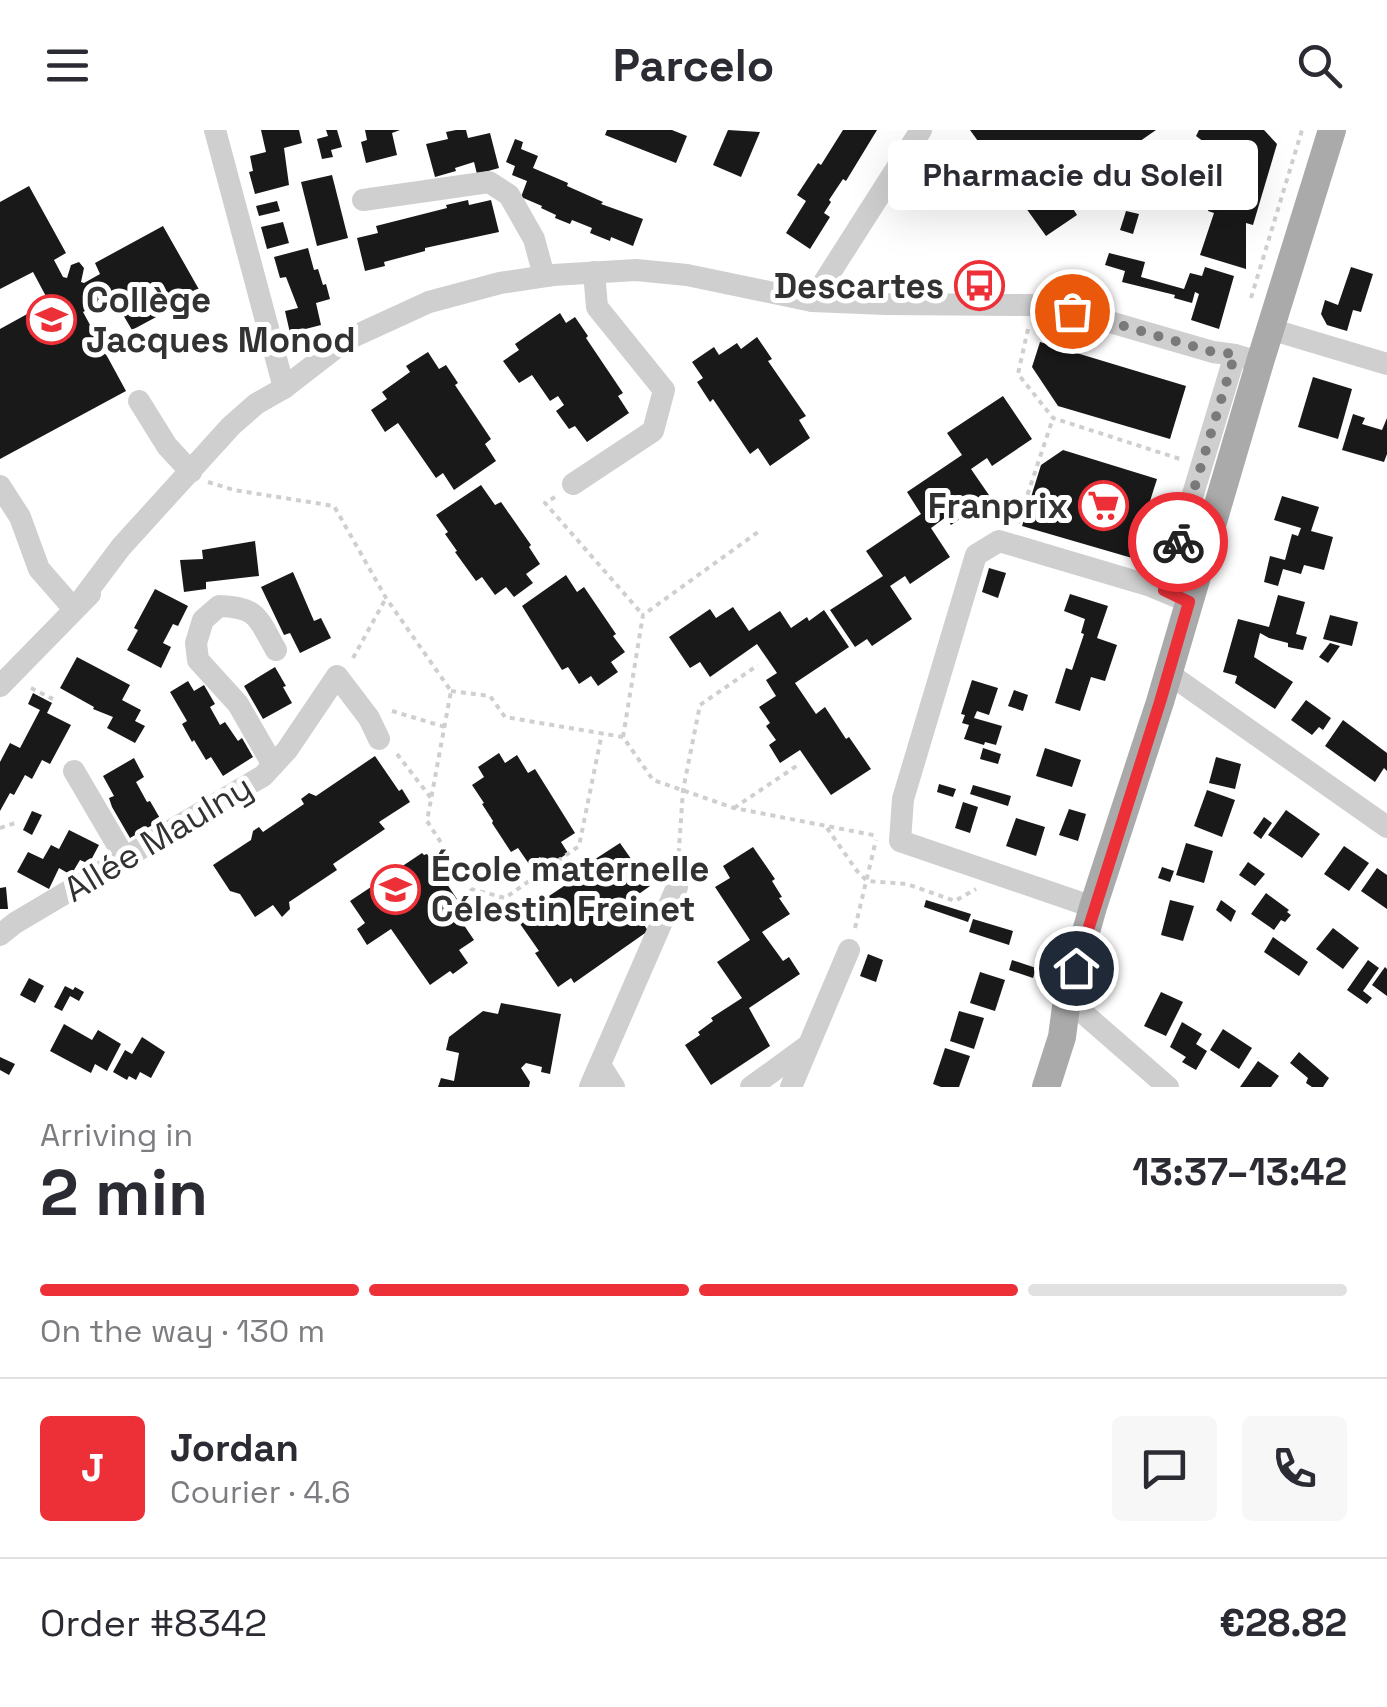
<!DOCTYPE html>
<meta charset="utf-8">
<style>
:root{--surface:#fff;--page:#f7f7f7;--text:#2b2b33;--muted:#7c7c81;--line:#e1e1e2;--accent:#ed3038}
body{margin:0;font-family:"Space Grotesk",sans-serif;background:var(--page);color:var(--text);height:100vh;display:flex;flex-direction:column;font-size:38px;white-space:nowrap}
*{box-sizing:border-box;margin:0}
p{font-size:32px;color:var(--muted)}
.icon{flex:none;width:55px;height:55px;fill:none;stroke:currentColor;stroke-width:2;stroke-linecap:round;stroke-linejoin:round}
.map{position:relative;height:957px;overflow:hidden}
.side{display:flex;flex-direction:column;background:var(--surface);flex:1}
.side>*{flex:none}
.pin{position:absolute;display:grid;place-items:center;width:85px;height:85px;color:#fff;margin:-42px;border:5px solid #fff;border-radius:50%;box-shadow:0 2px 10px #0007}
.courier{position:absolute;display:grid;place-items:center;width:100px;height:100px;margin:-50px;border:8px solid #ed3038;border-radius:50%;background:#fff;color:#222;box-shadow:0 2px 12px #0007}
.bubble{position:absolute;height:70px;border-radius:10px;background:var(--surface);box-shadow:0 10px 40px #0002;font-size:32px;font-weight:700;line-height:70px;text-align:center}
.summary em{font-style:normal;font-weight:700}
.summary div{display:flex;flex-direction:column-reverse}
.summary{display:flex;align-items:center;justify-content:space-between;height:170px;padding:0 40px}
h1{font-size:65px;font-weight:700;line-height:75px}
.bar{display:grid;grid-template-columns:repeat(4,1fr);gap:15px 10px;align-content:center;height:120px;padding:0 40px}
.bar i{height:12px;border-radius:8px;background:var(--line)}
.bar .selected{background:var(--accent)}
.bar p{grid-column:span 4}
.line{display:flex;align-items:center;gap:25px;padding:0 40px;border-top:2px solid var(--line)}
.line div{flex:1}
.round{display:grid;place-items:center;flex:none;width:105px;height:105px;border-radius:10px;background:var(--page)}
header{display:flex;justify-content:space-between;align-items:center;height:130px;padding:0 40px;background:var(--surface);font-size:45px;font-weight:700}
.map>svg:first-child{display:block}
.building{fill:#191919}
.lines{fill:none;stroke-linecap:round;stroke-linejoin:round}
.path{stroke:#cfcfcf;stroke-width:4;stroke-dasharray:5 5;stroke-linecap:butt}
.minor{stroke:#cfcfcf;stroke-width:22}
.major{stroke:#aaa;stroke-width:28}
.done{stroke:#7a7a7a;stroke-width:10;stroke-dasharray:0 18}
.route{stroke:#ed3038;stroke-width:12}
.labels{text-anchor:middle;stroke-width:10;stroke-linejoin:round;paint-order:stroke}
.poi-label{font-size:35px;font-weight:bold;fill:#323232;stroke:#fff;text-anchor:end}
.street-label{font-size:35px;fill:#323232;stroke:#fff}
</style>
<header><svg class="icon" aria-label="menu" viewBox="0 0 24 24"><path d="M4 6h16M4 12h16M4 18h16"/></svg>Parcelo<svg class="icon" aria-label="search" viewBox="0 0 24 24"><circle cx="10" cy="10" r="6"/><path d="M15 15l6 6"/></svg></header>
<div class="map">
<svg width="1387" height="957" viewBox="0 0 1387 957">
<rect width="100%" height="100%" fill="#fff"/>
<g class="building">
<polygon points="261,0 299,0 302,13 284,18 289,55 255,64 249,42 253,41 250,26 266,22"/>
<polygon points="326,0 337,0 342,17 331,20 333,27 322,29 317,9 328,6"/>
<polygon points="365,0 400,0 392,3 397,25 366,33 361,12 367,10"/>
<polygon points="456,0 466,0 468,8 490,3 499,38 477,44 474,32 455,38 456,41 435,47 426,14 448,9 446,2"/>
<polygon points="607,0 672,0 687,6 676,33 605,5"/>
<polygon points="728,0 760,2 741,47 713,35"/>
<polygon points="843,0 877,0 846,51 843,49 829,70 831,72 824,83 830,87 810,119 786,103 806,71 797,65 818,33 821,35"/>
<polygon points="970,0 1156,0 1064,64 1077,85 1046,106"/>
<polygon points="1199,0 1264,0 1277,14 1253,95 1246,93 1246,139 1200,125 1214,83 1208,81 1213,64 1206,61 1209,53 1215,55 1222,35 1225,36 1230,23 1225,21 1223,26 1217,22 1219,17 1214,14 1212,18 1196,6"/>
<polygon points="515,9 523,12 521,19 538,26 533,38 568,53 567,56 603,72 601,74 643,89 633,116 611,107 610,111 590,103 592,98 572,90 570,94 555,88 556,85 541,78 542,76 521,67 527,51 512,45 515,36 506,32"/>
<polygon points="332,45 348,108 317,116 301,52"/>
<polygon points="29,56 66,123 54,130 63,147 67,148 71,135 79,132 84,138 81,152 84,153 100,144 95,133 163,96 201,163 132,200 112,166 83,182 126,261 0,329 0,199 49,172 33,142 0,159 0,72"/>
<polygon points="468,70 469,75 491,70 499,102 425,118 425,121 384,132 385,136 365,141 357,108 378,103 376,96 447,78 446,75"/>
<polygon points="277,71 280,81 259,86 256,76"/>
<polygon points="1126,81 1139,84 1133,104 1120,100"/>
<polygon points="283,92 289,113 267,119 261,97"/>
<polygon points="308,118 314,140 318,139 323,155 326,154 330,169 316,173 321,195 290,203 285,181 298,178 286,147 280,148 274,127"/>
<polygon points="1109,123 1145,132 1141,147 1184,159 1190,143 1202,146 1205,137 1234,146 1219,199 1191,190 1199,164 1195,162 1192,173 1174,168 1175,165 1122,152 1125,141 1105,135"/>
<polygon points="1351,137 1373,144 1361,182 1353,180 1347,201 1327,195 1321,184 1325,170 1338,175"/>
<polygon points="560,183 566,193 575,187 588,206 586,208 623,263 618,266 629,283 587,312 575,296 569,299 556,281 564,275 558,266 550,271 532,245 519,253 503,231 519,220 515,214"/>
<polygon points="757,207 772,229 768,231 806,286 799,290 810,308 770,336 758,318 750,324 713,269 710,272 697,252 703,248 692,232 714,217 719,225 737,213 741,219"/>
<polygon points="1040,212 1186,256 1170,309 1058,276 1032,237"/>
<polygon points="428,222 439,239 446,235 458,253 455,255 491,309 485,314 496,331 454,360 443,343 436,348 398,293 385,302 371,280 387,269 382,262 410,242 406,236"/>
<polygon points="1313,247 1352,259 1338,309 1298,297"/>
<polygon points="1003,266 1032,309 992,336 987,328 971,339 991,368 951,395 946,387 931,398 950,427 910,454 905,446 890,456 912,489 872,516 867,509 855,517 830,480 883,446 866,421 921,384 907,362 962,325 947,303"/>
<polygon points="1353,284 1365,288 1362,294 1382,300 1387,288 1387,324 1384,332 1342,320"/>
<polygon points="1063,320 1157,349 1132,428 1022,396 1041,335"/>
<polygon points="481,355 495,375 501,372 531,415 529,417 540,434 526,444 533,453 514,467 506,457 495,465 482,447 476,451 455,422 457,421 445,404 448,402 436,385"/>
<polygon points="1282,366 1319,377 1311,401 1333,407 1324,440 1304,435 1301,444 1283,439 1278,456 1264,452 1270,426 1285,430 1292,404 1298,406 1301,398 1274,390"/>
<polygon points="255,411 259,446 206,452 206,459 184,462 180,430 203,429 202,420"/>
<polygon points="989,438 1006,443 998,468 982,462"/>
<polygon points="293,442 314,491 321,488 331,508 300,523 290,503 284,505 261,457"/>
<polygon points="566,445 577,462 584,457 616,504 613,506 625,522 611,532 618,542 598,556 591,546 579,554 568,537 562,540 522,476"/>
<polygon points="155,459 188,476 178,496 173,494 163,513 171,517 161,538 127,520 138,500 134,498"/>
<polygon points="1070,464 1108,476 1097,508 1117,515 1105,551 1091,547 1080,581 1055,573 1066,538 1072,540 1084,504 1081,503 1085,489 1064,481"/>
<polygon points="1278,465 1305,472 1296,504 1307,507 1303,520 1288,517 1288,513 1269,508 1260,503 1254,527 1293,552 1275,579 1235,553 1237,546 1223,542 1238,489 1269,497"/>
<polygon points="733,477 749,501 780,481 791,498 807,487 809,491 824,480 849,517 795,553 816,584 825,577 846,609 849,607 871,639 831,665 800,620 780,633 769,615 776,610 766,596 770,593 759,577 776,566 766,550 777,543 757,514 710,547 700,532 690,538 669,507 710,479 716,488"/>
<polygon points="1330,485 1358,492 1352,516 1323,509"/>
<polygon points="1330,513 1340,516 1328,533 1319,527"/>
<polygon points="77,527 130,555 122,570 141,580 135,591 145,596 135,613 107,598 113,587 93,579 94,577 60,558"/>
<polygon points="275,537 286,556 283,557 292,573 263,589 244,556"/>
<polygon points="972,550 998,558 989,585 977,581 974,588 1002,596 996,615 985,612 984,615 964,609 969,595 962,593 965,585 961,584"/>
<polygon points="188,551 194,561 204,555 215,574 210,577 220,595 225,592 238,611 242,608 253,627 223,646 211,627 206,630 194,610 192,612 182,594 187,591 170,562"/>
<polygon points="1014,560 1028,565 1023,581 1008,576"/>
<polygon points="33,563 52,573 47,583 71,595 50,634 42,630 32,649 25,645 14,665 10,663 0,681 0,632 10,613 20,618 40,580 28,574"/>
<polygon points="1306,570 1331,588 1323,600 1319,597 1312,605 1291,590"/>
<polygon points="1343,590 1387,623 1387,641 1384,638 1375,652 1325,616"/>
<polygon points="983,618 1001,624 998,634 980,629"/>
<polygon points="1045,618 1081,630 1072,657 1036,646"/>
<polygon points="499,623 505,633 517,625 528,643 535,639 575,703 561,712 568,723 547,737 540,727 529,734 518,718 511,722 492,693 493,691 482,674 484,673 472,655 484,647 478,637"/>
<polygon points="375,626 399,661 402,659 410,672 379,692 385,699 333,734 337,740 289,772 290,779 282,787 273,775 255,787 240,764 230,761 213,735 251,710 253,701 259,697 263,702 304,674 301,669 309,663 316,666"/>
<polygon points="1216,627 1241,634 1235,659 1209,653"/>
<polygon points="134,628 144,647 136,652 147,672 150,671 161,690 130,708 112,677 109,668 114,666 103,646"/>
<polygon points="939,654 956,659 953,667 937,662"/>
<polygon points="973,655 1011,666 1008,676 970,664"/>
<polygon points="1207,660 1235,670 1222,707 1194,696"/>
<polygon points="963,672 978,677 970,703 955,698"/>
<polygon points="1069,679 1086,684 1078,711 1059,705"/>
<polygon points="1286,680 1320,704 1302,728 1268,705"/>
<polygon points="32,681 42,685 32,705 23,700"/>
<polygon points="1264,687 1272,693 1261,709 1253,703"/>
<polygon points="1016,688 1045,697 1036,726 1006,716"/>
<polygon points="69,700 99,715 90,732 87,733 80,730 71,745 59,738 49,759 17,742 28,722 43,729 51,715 59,719"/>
<polygon points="620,713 650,756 629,771 648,801 574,853 571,848 558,857 535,823 539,821 516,788 585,742 586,735"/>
<polygon points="1186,713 1213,721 1204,753 1176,745"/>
<polygon points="1344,716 1369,733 1349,761 1324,744"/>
<polygon points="753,717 775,749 772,751 782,767 779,768 790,784 762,802 783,831 789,827 800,844 749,878 770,916 711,955 685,915 700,905 698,902 713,891 711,888 742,868 717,832 750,810 715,757 730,748 723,736"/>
<polygon points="422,723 424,725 427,724 457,769 455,771 460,779 455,782 474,810 459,820 468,833 453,844 450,841 430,855 391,799 367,815 357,799 365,793 350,771"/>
<polygon points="1248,732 1265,744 1255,756 1239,745"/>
<polygon points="1162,737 1174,741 1170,752 1158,748"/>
<polygon points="1377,738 1387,745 1387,779 1361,761"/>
<polygon points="6,757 8,779 0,779 0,758"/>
<polygon points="1266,763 1289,780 1287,782 1291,785 1285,792 1281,790 1274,800 1251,784"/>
<polygon points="926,770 971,784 968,792 924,777"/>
<polygon points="1170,770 1194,776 1183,811 1161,805"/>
<polygon points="1221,770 1236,781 1231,792 1216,780"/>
<polygon points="973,789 1013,801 1009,815 969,802"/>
<polygon points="1333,798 1359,818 1343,839 1316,819"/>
<polygon points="1273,807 1308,832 1299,846 1264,822"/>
<polygon points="868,824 883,830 876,852 860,846"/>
<polygon points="1012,830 1036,838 1033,848 1009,840"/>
<polygon points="1368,830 1379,838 1363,861 1372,868 1367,874 1347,860"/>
<polygon points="1385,837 1387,839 1387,866 1372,855"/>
<polygon points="980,842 1005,850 995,881 970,873"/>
<polygon points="29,848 44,856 35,873 20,865"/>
<polygon points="65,856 73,860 75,857 84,862 79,871 70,866 62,881 54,877"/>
<polygon points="1161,862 1183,872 1166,906 1144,896"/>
<polygon points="501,873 561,884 550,944 541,942 542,937 526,933 521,938 530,952 529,957 438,957 441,948 454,951 459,923 446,920 449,907 483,881 498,884"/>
<polygon points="959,881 984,888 974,919 950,911"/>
<polygon points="1182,892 1202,904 1196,914 1207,921 1196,940 1182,932 1186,927 1170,917"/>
<polygon points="64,894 92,910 98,900 121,914 107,941 95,934 91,943 50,921"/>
<polygon points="1223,899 1252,918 1239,939 1210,920"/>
<polygon points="142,907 165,922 151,948 140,942 136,950 129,946 127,950 113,942 125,920 132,924"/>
<polygon points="945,918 970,926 959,957 941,957 933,954"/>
<polygon points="1299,922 1329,948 1323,957 1312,957 1306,953 1308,948 1290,933"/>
<polygon points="0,927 15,934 9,945 0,940"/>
<polygon points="1258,931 1279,946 1271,957 1240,957"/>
</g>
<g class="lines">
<g class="path">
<polyline points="1251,168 1302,0"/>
<polyline points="1028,199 1018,244 1053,288 1180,329"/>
<polyline points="208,352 234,360 334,376 386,468 451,561 427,691 471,759 505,768 579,716 602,603"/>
<polyline points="555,367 545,373 643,485"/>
<polyline points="1018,393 1053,288"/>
<polyline points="353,528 386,468"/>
<polyline points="31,558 53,569"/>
<polyline points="451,561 490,566 505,587 623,607 653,650 734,678 878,706"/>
<polyline points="392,581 445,597"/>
<polyline points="623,607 643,485 758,402"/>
<polyline points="397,624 431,668"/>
<polyline points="734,678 798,635"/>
<polyline points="0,698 15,693"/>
<polyline points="827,698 857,741 867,751 907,754 955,771 976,759"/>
<polyline points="678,733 683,660 700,575 758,535"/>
<polyline points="855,798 876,710"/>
</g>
<g class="minor">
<polyline points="215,0 284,258"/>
<polyline points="363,70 489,52 509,65 534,109 544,146"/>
<polyline points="812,171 921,0"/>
<polyline points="1270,199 1387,234"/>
<polyline points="139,271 167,316 191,342"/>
<polyline points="573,354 653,301 664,260 597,177 594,142"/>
<polyline points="0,356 20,387 39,439 74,479"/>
<polyline points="1164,460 1235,225"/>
<polyline points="79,473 121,417 231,296 256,274 284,258 346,210 429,172 500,153 553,145 636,140 687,145 812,171 886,174 1033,175 1072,181 1213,222 1235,225 1260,232"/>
<polyline points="1168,543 1387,697"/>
<polyline points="0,556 90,464"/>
<path d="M273 635 238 574 198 530 196 513 203 490 219 476C259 477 258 489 276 520"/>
<polyline points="74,641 125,728"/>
<polyline points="1093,777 900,711 903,669 976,425 999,411 1151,456 1189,472"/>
<polyline points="0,805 15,793 263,646 287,620 337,546 369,588 379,609"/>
<polyline points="1067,869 1168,957"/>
<polyline points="600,935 614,957"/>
<polyline points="590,957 677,757"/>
<polyline points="751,957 806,917"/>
<polyline points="791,957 849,820"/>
</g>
<polyline class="major" points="1046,957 1062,907 1067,869 1093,777 1160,572 1260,232 1332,0"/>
</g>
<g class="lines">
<polyline class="done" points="1072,181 1213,222 1235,224 1178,412"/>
<polyline class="route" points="1076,838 1160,572 1189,472 1164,460 1178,412"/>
</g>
<defs>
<symbol id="bus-ring" viewBox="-11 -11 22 22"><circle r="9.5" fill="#fff" stroke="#ed3038" stroke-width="1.5"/><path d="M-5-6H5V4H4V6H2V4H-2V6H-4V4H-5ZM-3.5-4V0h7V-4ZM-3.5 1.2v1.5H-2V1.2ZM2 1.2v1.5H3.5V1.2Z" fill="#ed3038"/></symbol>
<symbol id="school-ring" viewBox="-11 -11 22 22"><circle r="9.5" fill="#fff" stroke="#ed3038" stroke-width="1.5"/><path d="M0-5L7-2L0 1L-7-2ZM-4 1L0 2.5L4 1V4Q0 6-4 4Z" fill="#ed3038"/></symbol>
<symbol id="supermarket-ring" viewBox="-11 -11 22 22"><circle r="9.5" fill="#fff" stroke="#ed3038" stroke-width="1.5"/><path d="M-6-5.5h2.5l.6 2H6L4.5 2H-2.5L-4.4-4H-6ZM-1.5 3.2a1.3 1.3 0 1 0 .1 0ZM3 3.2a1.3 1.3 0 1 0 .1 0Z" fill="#ed3038"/></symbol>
</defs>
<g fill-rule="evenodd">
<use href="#bus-ring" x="952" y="128" width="55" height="55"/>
<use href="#school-ring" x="24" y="162" width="55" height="55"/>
<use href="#supermarket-ring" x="1076" y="348" width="55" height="55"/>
<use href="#school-ring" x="368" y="732" width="55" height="55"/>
</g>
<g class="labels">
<g class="poi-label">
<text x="944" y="168">Descartes</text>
<text x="86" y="182" text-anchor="start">Collège<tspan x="86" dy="40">Jacques Monod</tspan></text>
<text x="1068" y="388">Franprix</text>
<text x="431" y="751" text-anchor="start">École maternelle<tspan x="431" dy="40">Célestin Freinet</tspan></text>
</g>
<g class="street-label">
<text transform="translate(158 708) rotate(-31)" y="12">Allée Maulny</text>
</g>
</g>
</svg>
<div class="pin" style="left:1072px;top:181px;background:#ea580c"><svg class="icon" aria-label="bag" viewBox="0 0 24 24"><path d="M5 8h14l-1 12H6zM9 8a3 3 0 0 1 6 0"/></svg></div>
<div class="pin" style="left:1076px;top:838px;background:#1f2937"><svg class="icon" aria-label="home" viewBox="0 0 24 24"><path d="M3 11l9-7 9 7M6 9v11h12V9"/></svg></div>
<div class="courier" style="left:1178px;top:412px"><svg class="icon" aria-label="bike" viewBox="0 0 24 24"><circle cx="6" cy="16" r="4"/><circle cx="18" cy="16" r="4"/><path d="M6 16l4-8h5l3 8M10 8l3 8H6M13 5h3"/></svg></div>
<div class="bubble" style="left:888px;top:10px;width:370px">Pharmacie du Soleil</div>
</div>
<section class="side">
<div class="summary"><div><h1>2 min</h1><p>Arriving in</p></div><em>13:37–13:42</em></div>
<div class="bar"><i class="selected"></i><i class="selected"></i><i class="selected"></i><i></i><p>On the way · 130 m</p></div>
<div class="line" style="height:180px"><b class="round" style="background:var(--accent);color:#fff">J</b><div><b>Jordan</b><p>Courier · 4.6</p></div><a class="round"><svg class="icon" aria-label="chat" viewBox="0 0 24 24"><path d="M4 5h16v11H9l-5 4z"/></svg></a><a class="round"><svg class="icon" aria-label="phone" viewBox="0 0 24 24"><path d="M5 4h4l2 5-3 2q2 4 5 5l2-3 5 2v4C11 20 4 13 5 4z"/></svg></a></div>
<div class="line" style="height:130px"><div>Order #8342</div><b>€28.82</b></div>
</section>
